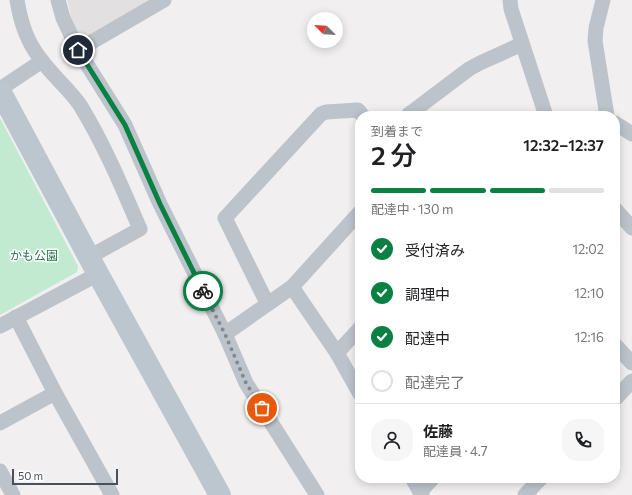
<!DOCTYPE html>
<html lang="ja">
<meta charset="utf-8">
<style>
:root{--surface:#fff;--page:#f6f6f6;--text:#202124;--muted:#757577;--line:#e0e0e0;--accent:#0b8043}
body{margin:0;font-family:Commissioner,"Noto Sans JP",sans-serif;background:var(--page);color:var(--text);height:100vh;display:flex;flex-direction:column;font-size:15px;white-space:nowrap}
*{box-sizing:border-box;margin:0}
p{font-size:13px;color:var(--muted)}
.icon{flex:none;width:22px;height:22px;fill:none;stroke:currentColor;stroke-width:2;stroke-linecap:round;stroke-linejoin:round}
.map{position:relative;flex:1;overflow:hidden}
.panel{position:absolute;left:355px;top:111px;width:265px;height:372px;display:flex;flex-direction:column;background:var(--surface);border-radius:16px;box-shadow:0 2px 10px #0003}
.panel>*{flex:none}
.needle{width:26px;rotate:294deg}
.fabs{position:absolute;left:307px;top:12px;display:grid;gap:8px}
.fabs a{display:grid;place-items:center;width:36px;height:36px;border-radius:50%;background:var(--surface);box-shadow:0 2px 10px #0003;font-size:20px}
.scale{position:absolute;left:12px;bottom:10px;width:106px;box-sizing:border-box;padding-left:4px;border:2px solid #49525a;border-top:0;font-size:11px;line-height:14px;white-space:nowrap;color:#49525a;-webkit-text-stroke:3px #fff;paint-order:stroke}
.pin{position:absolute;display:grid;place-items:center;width:34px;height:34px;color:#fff;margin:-17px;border:2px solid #fff;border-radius:50%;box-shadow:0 1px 4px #0007}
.courier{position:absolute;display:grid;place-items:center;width:40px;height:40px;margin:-20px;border:3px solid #0b8043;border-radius:50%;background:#fff;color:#222;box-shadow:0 1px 5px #0007}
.overview em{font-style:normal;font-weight:600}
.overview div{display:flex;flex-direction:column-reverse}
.overview{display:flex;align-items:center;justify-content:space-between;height:68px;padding:0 16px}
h1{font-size:26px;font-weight:600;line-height:30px}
.bar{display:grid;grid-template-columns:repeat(4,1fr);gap:6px 4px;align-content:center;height:48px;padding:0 16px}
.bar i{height:5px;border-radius:3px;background:var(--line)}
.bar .current{background:var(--accent)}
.bar p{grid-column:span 4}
.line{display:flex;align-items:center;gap:10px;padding:0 16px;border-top:1px solid var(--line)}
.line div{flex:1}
.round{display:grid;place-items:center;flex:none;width:42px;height:42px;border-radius:16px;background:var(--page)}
ol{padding:0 16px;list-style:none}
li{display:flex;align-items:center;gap:12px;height:44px}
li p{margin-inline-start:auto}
li .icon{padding:4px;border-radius:50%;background:var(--accent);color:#fff;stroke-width:4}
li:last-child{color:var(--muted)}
li i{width:22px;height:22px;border:2px solid var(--line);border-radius:50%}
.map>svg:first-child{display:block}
.education{fill:#e2e0e0}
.green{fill:#c2ead0}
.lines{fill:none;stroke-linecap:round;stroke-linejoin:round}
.street{stroke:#bcc3ca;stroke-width:15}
.secondary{stroke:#bcc6cf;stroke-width:22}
.done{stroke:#84898e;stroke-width:4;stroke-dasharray:0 7.2}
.route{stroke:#0b8043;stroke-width:5}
.labels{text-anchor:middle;stroke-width:3;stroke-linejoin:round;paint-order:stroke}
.park-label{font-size:12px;fill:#217448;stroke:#fff}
</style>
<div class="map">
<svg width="632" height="495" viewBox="0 0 632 495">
<rect width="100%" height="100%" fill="#f1efef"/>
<polygon class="education" points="67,0 153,0 90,37 76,36"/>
<polygon class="green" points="0,118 78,266 77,272 0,315"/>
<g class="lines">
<g class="street">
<path d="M17 0C21 24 27 42 42 61 54 77 69 89 80 105 104 144 122 187 140 229L89 257"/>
<polyline points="58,0 63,18 78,50 125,125 160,204 225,334 246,383 317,495"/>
<polyline points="510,0 511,9 546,116"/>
<polyline points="603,0 596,28 595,41 607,116"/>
<polyline points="78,50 164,0"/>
<polyline points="0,89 42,61"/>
<polyline points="409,116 408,115 469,69 480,63 522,44"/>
<polyline points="615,123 632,134"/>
<polyline points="615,209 632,228"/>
<polyline points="292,287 337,353 360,394"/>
<polyline points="267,303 225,218 321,114 326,112 358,110 363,116"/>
<polyline points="16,317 55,393 112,495"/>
<polyline points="0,326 98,274"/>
<polyline points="225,334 292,287 360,212"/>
<polyline points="615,345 632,363"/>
<polyline points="337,353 360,328"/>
<polyline points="615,399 632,381"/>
<polyline points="0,423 55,393"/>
<polyline points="0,471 13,495"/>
<polyline points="412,478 422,495"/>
<polyline points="420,492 433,478"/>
<polyline points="525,495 541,478"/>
</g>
<polyline class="secondary" points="0,91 98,274 220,495"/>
</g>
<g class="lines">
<polyline class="done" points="203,291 225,334 246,383 262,408"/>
<polyline class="route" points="78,50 125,125 160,204 203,291"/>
</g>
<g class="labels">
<g class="park-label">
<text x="34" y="260">かも公園</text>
</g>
</g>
</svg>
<div class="fabs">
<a><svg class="needle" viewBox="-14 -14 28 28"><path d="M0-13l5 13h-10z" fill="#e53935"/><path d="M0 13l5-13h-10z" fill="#757577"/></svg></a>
</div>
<div class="scale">50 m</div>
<div class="pin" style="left:262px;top:408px;background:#ea580c"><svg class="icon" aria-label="bag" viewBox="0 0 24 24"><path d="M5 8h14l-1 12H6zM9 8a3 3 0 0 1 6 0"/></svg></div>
<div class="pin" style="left:78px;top:50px;background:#1f2937"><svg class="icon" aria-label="home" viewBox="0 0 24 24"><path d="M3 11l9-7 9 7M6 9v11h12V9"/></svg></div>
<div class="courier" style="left:203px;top:291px"><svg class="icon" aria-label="bike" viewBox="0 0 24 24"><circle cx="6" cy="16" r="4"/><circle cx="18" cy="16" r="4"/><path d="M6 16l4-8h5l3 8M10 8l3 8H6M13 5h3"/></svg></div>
<section class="panel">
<div class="overview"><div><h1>2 分</h1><p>到着まで</p></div><em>12:32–12:37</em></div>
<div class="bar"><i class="current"></i><i class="current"></i><i class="current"></i><i></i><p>配達中 · 130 m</p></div>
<ol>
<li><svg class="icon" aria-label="check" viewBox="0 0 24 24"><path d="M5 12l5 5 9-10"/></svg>受付済み<p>12:02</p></li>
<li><svg class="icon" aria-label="check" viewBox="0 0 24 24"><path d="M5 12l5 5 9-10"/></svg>調理中<p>12:10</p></li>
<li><svg class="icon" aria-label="check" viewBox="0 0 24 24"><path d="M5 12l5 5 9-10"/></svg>配達中<p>12:16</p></li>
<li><i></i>配達完了</li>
</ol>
<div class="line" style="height:72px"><a class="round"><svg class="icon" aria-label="person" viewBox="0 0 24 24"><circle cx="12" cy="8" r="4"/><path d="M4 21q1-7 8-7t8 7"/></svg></a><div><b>佐藤</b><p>配達員 · 4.7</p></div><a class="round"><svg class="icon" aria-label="phone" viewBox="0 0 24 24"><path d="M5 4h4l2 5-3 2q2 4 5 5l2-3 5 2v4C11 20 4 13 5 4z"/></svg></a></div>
</section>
</div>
